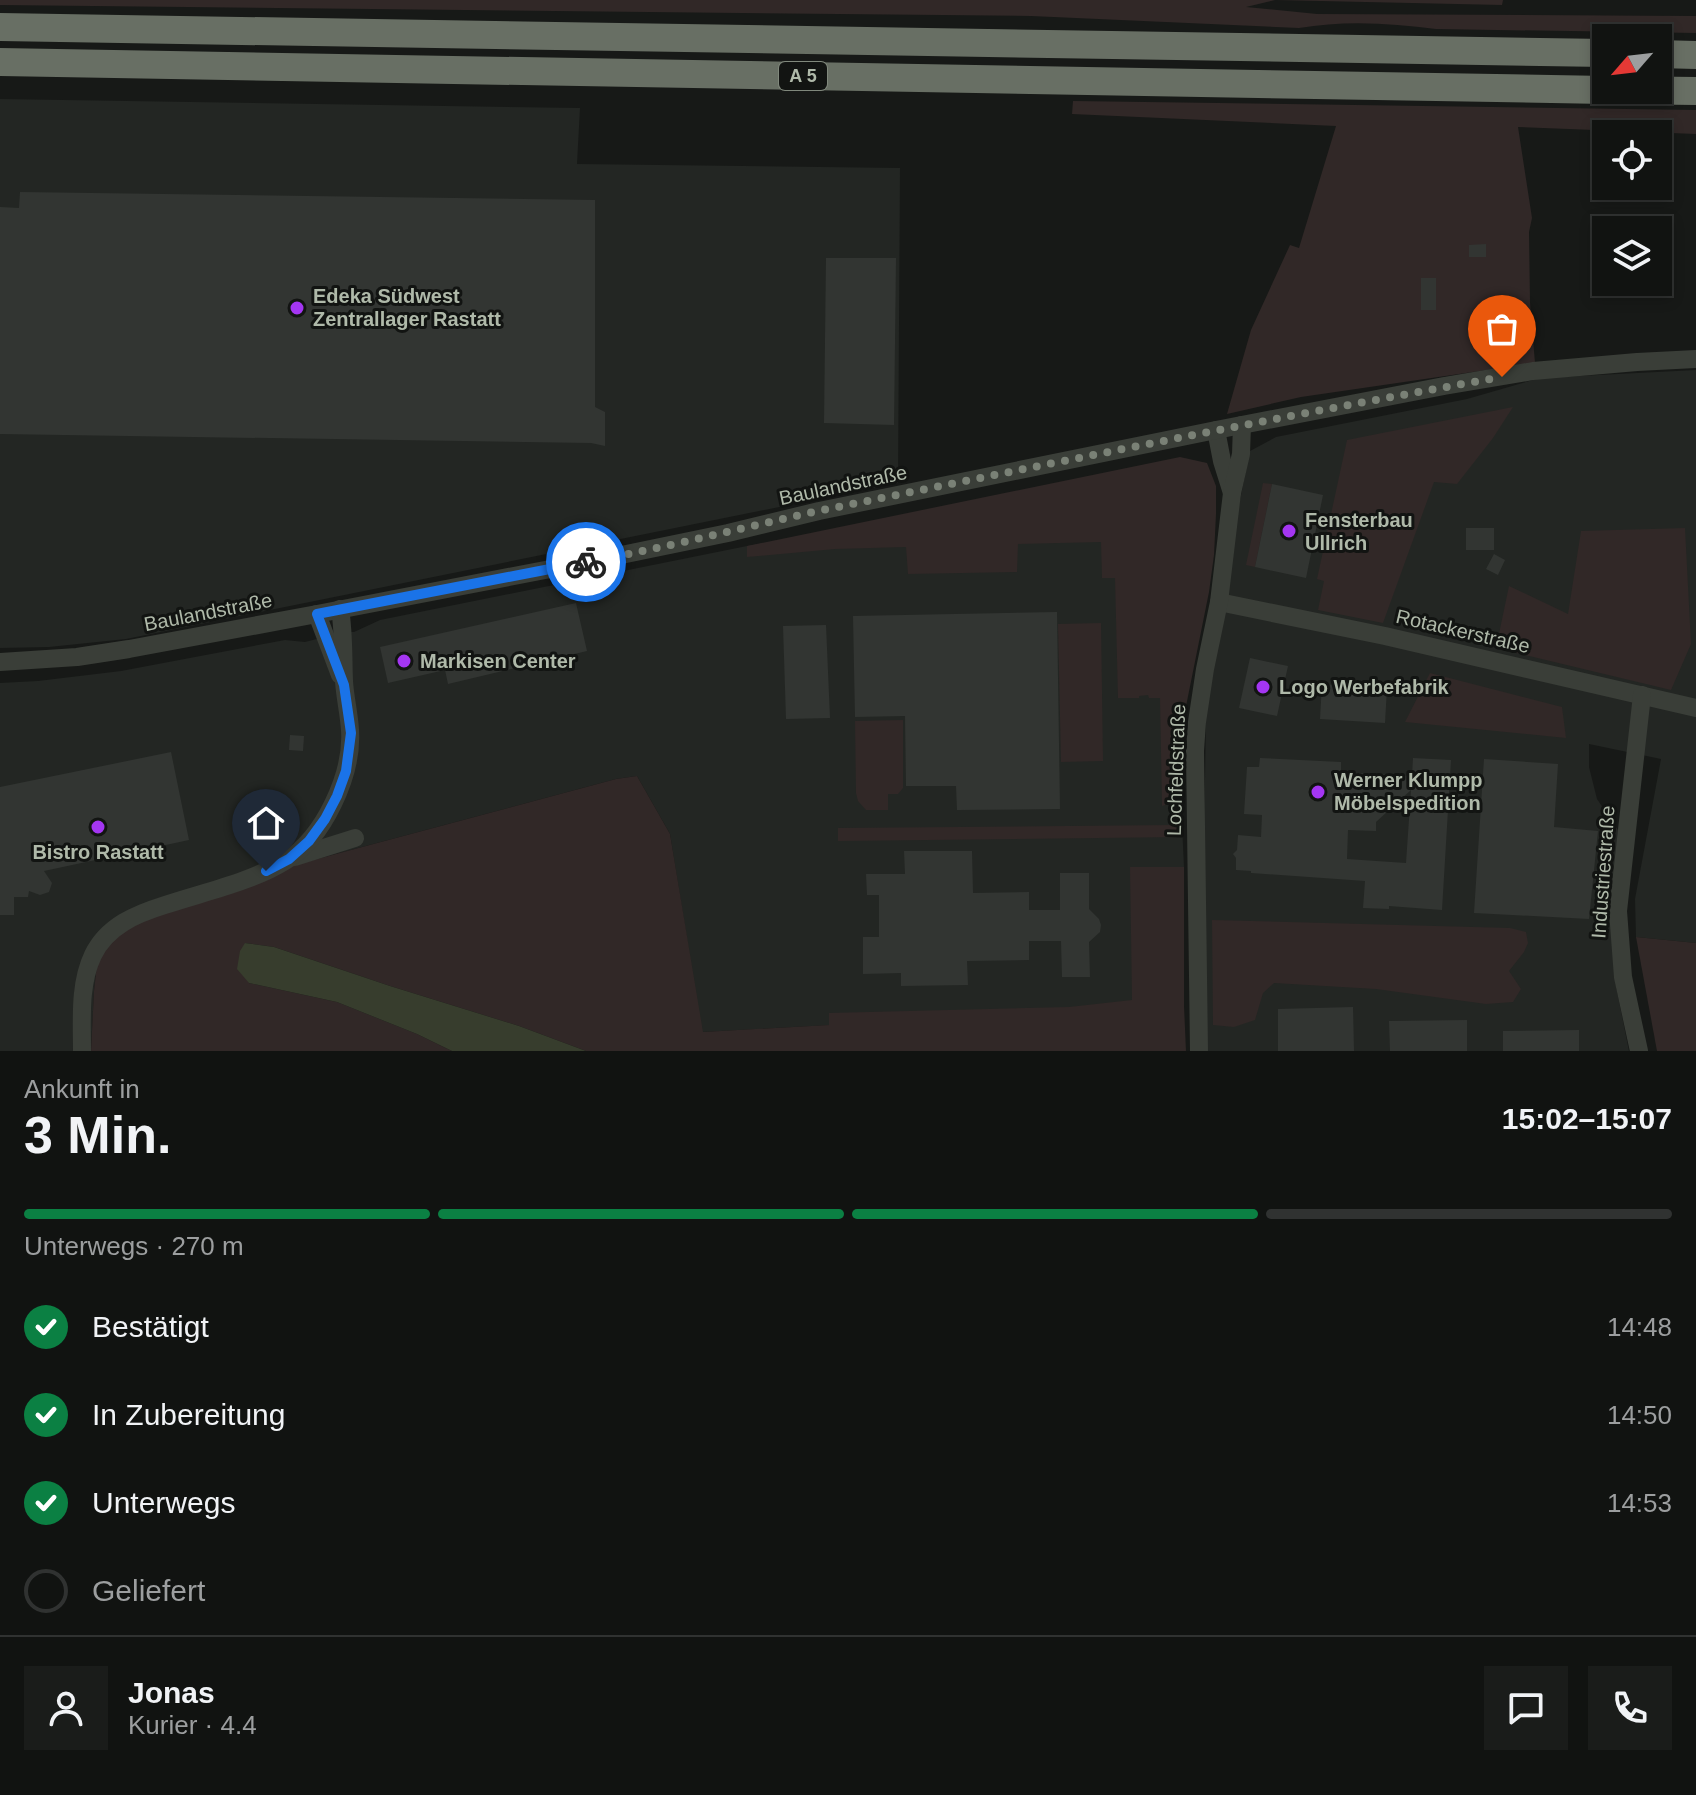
<!DOCTYPE html>
<html lang="de">
<meta charset="utf-8">
<style>
:root{--surface:#111311;--page:#1a1c1a;--text:#f1f3f6;--muted:#9c9e9f;--line:#303231;--accent:#0b8043}
body{margin:0;font-family:Arial,sans-serif;background:var(--page);color:var(--text);height:100vh;display:flex;flex-direction:column;font-size:30px;white-space:nowrap}
*{box-sizing:border-box;margin:0}
p{font-size:26px;color:var(--muted)}
.icon{flex:none;width:44px;height:44px;fill:none;stroke:currentColor;stroke-width:2;stroke-linecap:round;stroke-linejoin:round}
.map{position:relative;height:1051px;overflow:hidden}
.panel{display:flex;flex-direction:column;background:var(--surface);flex:1}
.panel>*{flex:none}
.needle{width:52px;rotate:242deg}
.fabs{position:absolute;left:1592px;top:24px;display:grid;gap:16px}
.fabs a{display:grid;place-items:center;width:80px;height:80px;border-radius:0px;background:var(--surface);box-shadow:0 4px 12px #0003,0 0 0 2px var(--line);font-size:40px}
.pin{position:absolute;display:grid;place-items:center;width:68px;height:68px;color:#fff;margin:-82px -34px;border-radius:50% 50% 50% 0;rotate:-45deg;box-shadow:0 0 8px #0007}
.pin .icon{rotate:45deg}
.courier{position:absolute;display:grid;place-items:center;width:80px;height:80px;margin:-40px;border:6px solid #1a73e8;border-radius:50%;background:#fff;color:#222;box-shadow:0 2px 10px #0007}
.overview em{font-style:normal;font-weight:600}
.overview div{display:flex;flex-direction:column-reverse}
.overview{display:flex;align-items:center;justify-content:space-between;height:136px;padding:0 24px}
h1{font-size:52px;font-weight:600;line-height:60px}
.bar{display:grid;grid-template-columns:repeat(4,1fr);gap:12px 8px;align-content:center;height:96px;padding:0 24px}
.bar i{height:10px;border-radius:6px;background:var(--line)}
.bar .on{background:var(--accent)}
.bar p{grid-column:span 4}
.line{display:flex;align-items:center;gap:20px;padding:0 24px;border-top:2px solid var(--line)}
.line div{flex:1}
.round{display:grid;place-items:center;flex:none;width:84px;height:84px;border-radius:0px;background:var(--page)}
ol{padding:0 24px;list-style:none}
li{display:flex;align-items:center;gap:24px;height:88px}
li p{margin-inline-start:auto}
li .icon{padding:8px;border-radius:50%;background:var(--accent);color:#fff;stroke-width:4}
li:last-child{color:var(--muted)}
li i{width:44px;height:44px;border:4px solid var(--line);border-radius:50%}
.map>svg:first-child{display:block}
.built{fill:#232623}
.green{fill:#312827}
.water{fill:#373d2d}
.building{fill:#323532;fill-rule:evenodd}
.lines{fill:none;stroke-linecap:round;stroke-linejoin:round}
.minor{stroke:#3a3e38;stroke-width:18}
.highway{stroke:#686f64;stroke-width:28}
.done{stroke:#7a8176;stroke-width:8;stroke-dasharray:0 14.4}
.route{stroke:#1a73e8;stroke-width:10}
.poi-dot{fill:#a436f2;stroke:#121412;stroke-width:3}
.labels{text-anchor:middle;stroke-width:6;stroke-linejoin:round;paint-order:stroke}
.shield{fill:#121412;stroke:#80887c;stroke-width:2}
.shield-label{font-size:18px;font-weight:bold;fill:#afb9a9}
.poi-label{font-size:20px;font-weight:bold;fill:#afb9a9;stroke:#121412;text-anchor:start}
.street-label{font-size:20px;fill:#afb9a9;stroke:#121412}
</style>
<div class="map">
<svg width="1696" height="1051" viewBox="0 0 1696 1051">
<rect width="100%" height="100%" fill="#171917"/>
<g class="built">
<polygon points="0,99 580,108 577,164 900,168 898,483 126,639 49,647 0,648"/>
<polygon points="1696,370 1696,943 1636,937 1635,899 1661,759 1589,744 1589,767 1597,799 1618,830 1612,914 1615,981 1629,1051 1206,1051 1203,906 1206,715 1219,602 1250,451 1276,437 1467,399 1540,378"/>
<polygon points="1175,527 1183,717 1179,760 1184,867 1184,1006 702,1032 670,834 637,776 616,779 306,862 99,946 94,991 91,1051 0,1051 0,683 38,681 121,671 285,640 305,642 344,632 354,632 380,620 747,546 834,531"/>
</g>
<g class="green">
<path d="M0 0H1503L1502 5 1275 0 1246 7 1317 14 1696 16V33L1436 29C1391 23 1344 20 1299 28L1031 16 0 5Z"/>
<polygon points="1073,101 1696,110 1696,134 1518,127 1532,218 1529,232 1530,302 1535,363 1301,397 1227,414 1251,330 1290,245 1299,248 1336,126 1072,114"/>
<polygon points="1513,407 1493,438 1457,484 1434,482 1383,623 1318,610 1324,581 1317,579 1347,440"/>
<polygon points="1180,457 1207,463 1216,486 1216,514 1214,555 1209,592 1180,736 1179,795 1172,803 1162,806 1160,698 1149,698 1148,695 1139,696 1139,698 1118,698 1115,578 1102,578 1101,542 1018,544 1017,572 908,574 906,547 835,549 747,557 747,546"/>
<polygon points="1263,483 1272,484 1255,567 1246,565"/>
<polygon points="1685,528 1691,644 1671,690 1496,648 1509,586 1568,614 1581,531"/>
<polygon points="1101,623 1103,761 1061,762 1058,624"/>
<polygon points="1430,673 1562,707 1566,738 1405,722"/>
<polygon points="903,720 903,788 898,794 888,794 888,810 866,810 858,801 856,793 855,721"/>
<polygon points="637,776 670,834 703,1032 829,1025 829,1013 1069,1007 1132,1000 1130,867 1184,867 1184,1006 1186,1051 586,1051 519,1026 390,986 274,947 245,943 249,983 337,1002 417,1034 452,1051 91,1051 94,991 99,946 143,912 306,862 616,779"/>
<polygon points="1175,825 1179,827 1182,837 838,841 838,828"/>
<polygon points="1212,920 1510,928 1526,932 1528,943 1524,952 1509,971 1521,989 1513,1002 1486,1004 1376,989 1274,983 1263,993 1255,1020 1234,1027 1213,1025"/>
<polygon points="1636,937 1696,943 1696,1051 1657,1051"/>
</g>
<polygon class="water" points="245,943 274,947 390,986 519,1026 586,1051 452,1051 417,1034 337,1002 249,983 237,969 240,951"/>
<g class="building">
<polygon points="20,192 595,200 595,407 605,412 605,446 591,443 0,434 0,207 19,208"/>
<polygon points="1486,244 1486,257 1469,257 1469,245"/>
<polygon points="826,258 896,258 894,425 824,423"/>
<rect x="1421" y="278" width="15" height="32"/>
<polygon points="1272,484 1323,495 1306,578 1255,567"/>
<rect x="1466" y="528" width="28" height="22"/>
<polygon points="1494,554 1505,560 1498,575 1486,569"/>
<polygon points="576,603 587,651 448,684 445,670 388,683 380,647"/>
<polygon points="1057,612 1060,809 957,810 956,786 906,786 905,716 855,717 853,616"/>
<polygon points="826,625 830,718 786,719 783,626"/>
<polygon points="1250,658 1288,666 1277,716 1239,708"/>
<polygon points="1322,684 1387,688 1385,723 1320,719"/>
<polygon points="290,735 304,736 303,751 289,750"/>
<polygon points="171,752 189,840 44,871 52,883 49,892 40,895 29,891 28,897 14,897 14,915 0,915 0,787"/>
<path d="M1260 758 1341 762V772L1412 776 1413 758 1451 760 1442 910 1389 906V909L1363 908 1365 881 1251 873V871L1236 870V858L1233 854 1237 850 1238 835 1261 837 1262 815 1244 814 1247 767H1259ZM1411 790 1406 863 1347 859 1348 830 1376 831V822Z"/>
<polygon points="1484,759 1558,764 1554,827 1598,831 1589,919 1474,913"/>
<polygon points="904,851 972,851 973,893 1029,892 1029,910 1060,910 1060,873 1089,873 1089,909 1099,919 1101,925 1100,932 1089,942 1090,977 1062,977 1061,941 1029,941 1029,960 967,961 968,985 901,986 901,973 863,974 863,937 879,937 879,895 867,895 866,874 905,874"/>
<polygon points="1353,1007 1354,1051 1278,1051 1278,1009"/>
<polygon points="1467,1020 1467,1051 1390,1051 1389,1021"/>
<polygon points="1579,1030 1579,1051 1503,1051 1503,1031"/>
</g>
<g class="lines">
<g class="minor">
<polyline points="1216,430 1222,461 1232,493"/>
<polyline points="1219,602 1385,636 1696,708"/>
<polyline points="317,614 340,675"/>
<polyline points="0,662 77,657 129,649 317,614 597,560 728,533 819,511 1216,430 1444,386 1533,371 1637,362 1696,359"/>
<polyline points="295,857 355,838"/>
<path d="M82 1051C82 1020 79 984 93 955 107 926 136 914 165 905 204 892 251 882 285 861 324 838 353 774 350 730 349 713 345 698 344 681 343 657 344 633 340 609"/>
<polyline points="1199,1051 1195,751 1197,722 1205,669 1219,602 1232,493 1241,454 1242,425"/>
<polyline points="1639,1051 1623,977 1618,911 1642,695"/>
</g>
<g class="highway">
<polyline points="0,27 1606,53"/>
<polyline points="1658,54 1696,55"/>
<polyline points="0,62 1606,90"/>
<polyline points="1613,90 1696,91"/>
</g>
</g>
<g class="lines">
<path class="done" d="M586 562C666 548 744 527 823 510 1049 464 1275 417 1502 377"/>
<polyline class="route" points="266,871 289,859 309,841 325,819 337,796 346,771 351,733 344,685 317,614 586,562"/>
</g>
<g class="poi-dot">
<circle cx="297" cy="308" r="8"/>
<circle cx="1289" cy="531" r="8"/>
<circle cx="404" cy="661" r="8"/>
<circle cx="1263" cy="687" r="8"/>
<circle cx="1318" cy="792" r="8"/>
<circle cx="98" cy="827" r="8"/>
</g>
<g class="labels">
<rect class="shield" x="779" y="62" width="48" height="28" rx="6"/>
<g class="shield-label">
<text x="803" y="82">A 5</text>
</g>
<g class="poi-label">
<text x="313" y="303">Edeka Südwest<tspan x="313" dy="23">Zentrallager Rastatt</tspan></text>
<text x="1305" y="527">Fensterbau<tspan x="1305" dy="23">Ullrich</tspan></text>
<text x="420" y="668">Markisen Center</text>
<text x="1279" y="694">Logo Werbefabrik</text>
<text x="1334" y="787">Werner Klumpp<tspan x="1334" dy="23">Möbelspedition</tspan></text>
<text x="98" y="859" text-anchor="middle">Bistro Rastatt</text>
</g>
<g class="street-label">
<text transform="translate(843 485) rotate(-12)" y="7">Baulandstraße</text>
<text transform="translate(208 612) rotate(-11)" y="7">Baulandstraße</text>
<text transform="translate(1463 631) rotate(13)" y="7">Rotackerstraße</text>
<text transform="translate(1176 770) rotate(-88)" y="7">Lochfeldstraße</text>
<text transform="translate(1603 872) rotate(-86)" y="7">Industriestraße</text>
</g>
</g>
</svg>
<div class="fabs">
<a><svg class="needle" viewBox="-14 -14 28 28"><path d="M0-13l5 13h-10z" fill="#e53935"/><path d="M0 13l5-13h-10z" fill="#9c9e9f"/></svg></a>
<a><svg class="icon" aria-label="locate" viewBox="0 0 24 24"><circle cx="12" cy="12" r="6"/><path d="M12 2v4M12 18v4M2 12h4M18 12h4"/></svg></a>
<a><svg class="icon" aria-label="layers" viewBox="0 0 24 24"><path d="M12 4l9 5-9 5-9-5zM3 14l9 5 9-5"/></svg></a>
</div>
<div class="pin" style="left:1502px;top:377px;background:#ea580c"><svg class="icon" aria-label="bag" viewBox="0 0 24 24"><path d="M5 8h14l-1 12H6zM9 8a3 3 0 0 1 6 0"/></svg></div>
<div class="pin" style="left:266px;top:871px;background:#1f2937"><svg class="icon" aria-label="home" viewBox="0 0 24 24"><path d="M3 11l9-7 9 7M6 9v11h12V9"/></svg></div>
<div class="courier" style="left:586px;top:562px"><svg class="icon" aria-label="bike" viewBox="0 0 24 24"><circle cx="6" cy="16" r="4"/><circle cx="18" cy="16" r="4"/><path d="M6 16l4-8h5l3 8M10 8l3 8H6M13 5h3"/></svg></div>
</div>
<section class="panel">
<div class="overview"><div><h1>3 Min.</h1><p>Ankunft in</p></div><em>15:02–15:07</em></div>
<div class="bar"><i class="on"></i><i class="on"></i><i class="on"></i><i></i><p>Unterwegs · 270 m</p></div>
<ol>
<li><svg class="icon" aria-label="check" viewBox="0 0 24 24"><path d="M5 12l5 5 9-10"/></svg>Bestätigt<p>14:48</p></li>
<li><svg class="icon" aria-label="check" viewBox="0 0 24 24"><path d="M5 12l5 5 9-10"/></svg>In Zubereitung<p>14:50</p></li>
<li><svg class="icon" aria-label="check" viewBox="0 0 24 24"><path d="M5 12l5 5 9-10"/></svg>Unterwegs<p>14:53</p></li>
<li><i></i>Geliefert</li>
</ol>
<div class="line" style="height:144px"><a class="round"><svg class="icon" aria-label="person" viewBox="0 0 24 24"><circle cx="12" cy="8" r="4"/><path d="M4 21q1-7 8-7t8 7"/></svg></a><div><b>Jonas</b><p>Kurier · 4.4</p></div><a class="round"><svg class="icon" aria-label="chat" viewBox="0 0 24 24"><path d="M4 5h16v11H9l-5 4z"/></svg></a><a class="round"><svg class="icon" aria-label="phone" viewBox="0 0 24 24"><path d="M5 4h4l2 5-3 2q2 4 5 5l2-3 5 2v4C11 20 4 13 5 4z"/></svg></a></div>
</section>
